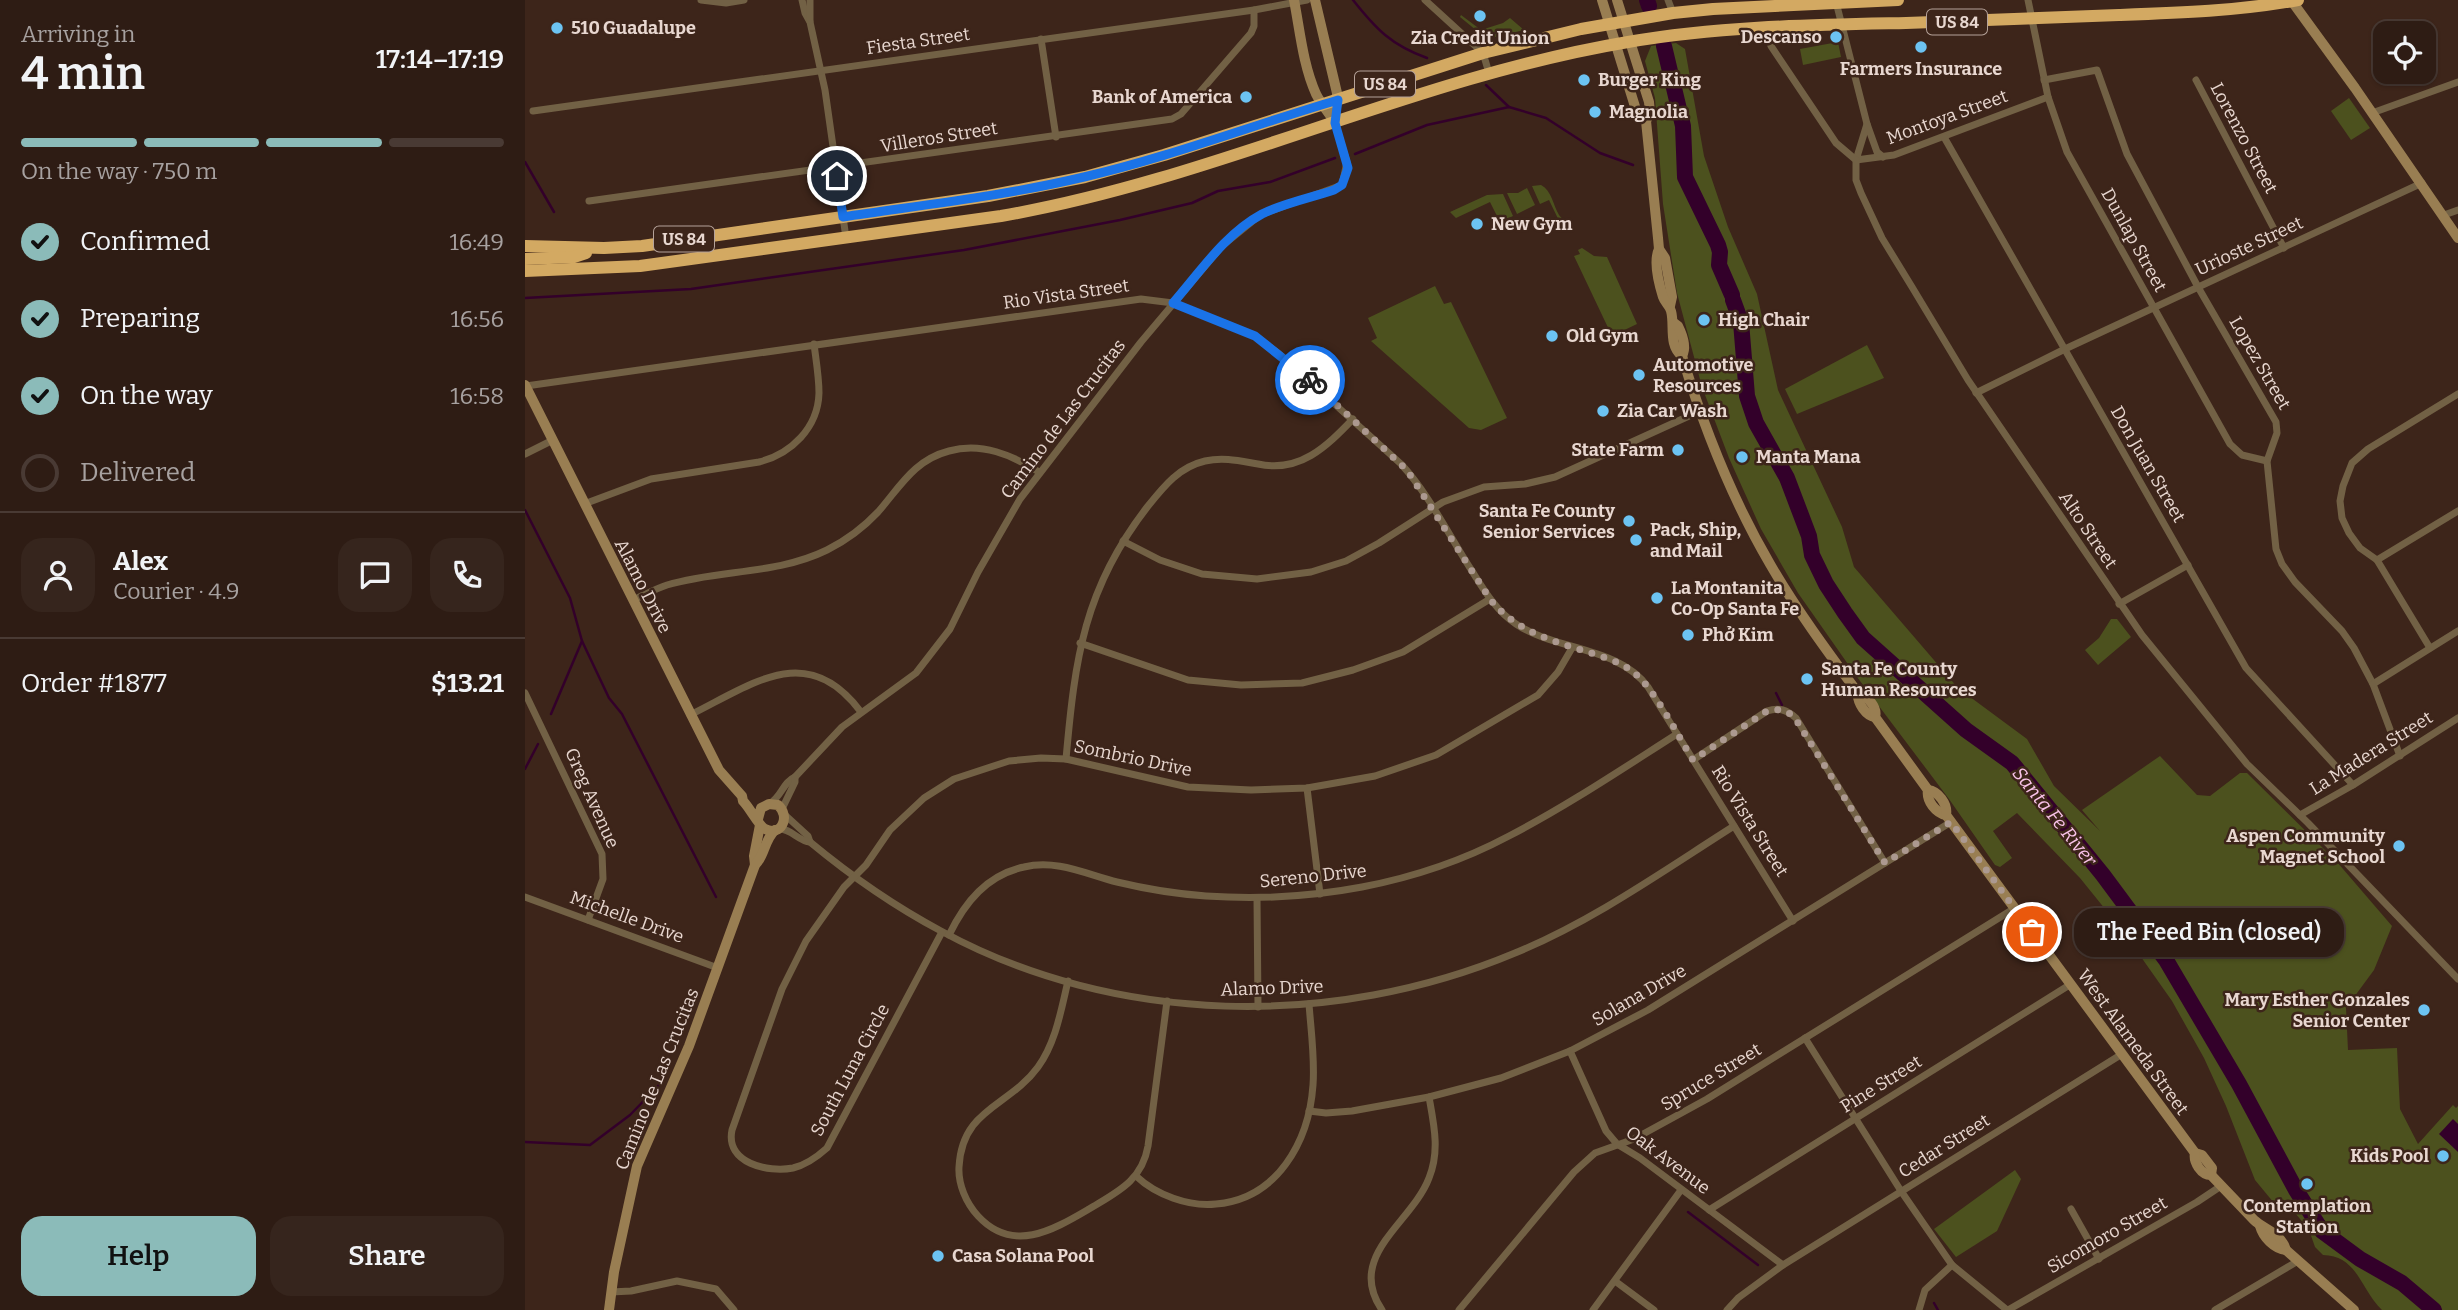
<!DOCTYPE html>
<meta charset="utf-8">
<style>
:root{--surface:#2e1c14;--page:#36251d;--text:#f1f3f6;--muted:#a7a1a0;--line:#493a34;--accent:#8bbbb9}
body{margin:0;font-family:Bitter,serif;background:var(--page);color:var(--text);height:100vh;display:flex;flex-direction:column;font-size:26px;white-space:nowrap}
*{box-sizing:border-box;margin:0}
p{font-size:23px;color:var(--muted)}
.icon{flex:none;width:38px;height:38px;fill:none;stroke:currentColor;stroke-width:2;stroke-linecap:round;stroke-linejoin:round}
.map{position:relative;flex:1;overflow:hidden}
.panel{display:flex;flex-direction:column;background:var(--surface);width:525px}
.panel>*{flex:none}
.tools{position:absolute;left:1848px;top:21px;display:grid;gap:14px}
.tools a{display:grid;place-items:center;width:63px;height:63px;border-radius:14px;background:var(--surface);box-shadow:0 2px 5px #0004,0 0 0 2px var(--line);font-size:35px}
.pin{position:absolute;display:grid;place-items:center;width:60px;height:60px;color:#fff;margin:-30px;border:4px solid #fff;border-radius:50%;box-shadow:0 2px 7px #0007}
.courier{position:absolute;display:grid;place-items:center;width:70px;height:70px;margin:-35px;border:5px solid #1a73e8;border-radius:50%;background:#fff;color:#222;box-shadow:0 2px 9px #0007}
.bubble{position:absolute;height:49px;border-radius:21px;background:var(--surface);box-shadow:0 2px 5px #0004,0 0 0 2px var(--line);font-size:23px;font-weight:600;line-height:49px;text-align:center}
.summary em{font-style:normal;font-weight:600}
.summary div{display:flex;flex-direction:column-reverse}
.summary{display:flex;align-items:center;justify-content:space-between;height:119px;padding:0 21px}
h1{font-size:46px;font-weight:600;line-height:52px}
.bar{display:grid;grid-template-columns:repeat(4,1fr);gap:10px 7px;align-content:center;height:84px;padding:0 21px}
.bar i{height:9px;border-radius:5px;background:var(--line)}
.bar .selected{background:var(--accent)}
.bar p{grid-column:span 4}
.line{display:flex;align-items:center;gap:18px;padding:0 21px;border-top:2px solid var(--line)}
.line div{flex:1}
.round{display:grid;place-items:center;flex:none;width:74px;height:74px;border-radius:21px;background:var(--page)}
ol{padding:0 21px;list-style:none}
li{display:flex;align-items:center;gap:21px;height:77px}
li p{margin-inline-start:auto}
li .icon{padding:7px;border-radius:50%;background:var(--accent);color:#111;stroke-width:4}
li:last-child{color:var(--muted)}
li i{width:38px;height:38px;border:4px solid var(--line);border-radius:50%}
.primary-button{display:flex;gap:14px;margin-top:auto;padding:14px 21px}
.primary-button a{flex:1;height:80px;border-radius:21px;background:var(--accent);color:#111;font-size:28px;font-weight:600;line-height:80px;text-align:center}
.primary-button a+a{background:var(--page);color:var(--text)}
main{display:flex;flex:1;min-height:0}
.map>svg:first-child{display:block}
.green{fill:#4c511e}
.water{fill:#33002a}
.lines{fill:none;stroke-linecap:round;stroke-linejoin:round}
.stream{stroke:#33002a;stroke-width:2.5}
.river{stroke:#33002a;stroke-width:16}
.street{stroke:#726145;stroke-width:7}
.secondary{stroke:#997e52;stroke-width:10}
.highway{stroke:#d3a962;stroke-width:12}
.done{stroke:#ac9990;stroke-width:7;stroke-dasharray:0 12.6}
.route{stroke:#1a73e8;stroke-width:9}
.poi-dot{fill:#6cc3f2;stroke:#3d251a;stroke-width:2.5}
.labels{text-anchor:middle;stroke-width:5;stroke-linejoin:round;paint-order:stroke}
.shield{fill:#3d251a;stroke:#b5a299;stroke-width:2}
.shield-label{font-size:16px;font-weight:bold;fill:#e8d7d0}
.poi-label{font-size:18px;font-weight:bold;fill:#e8d7d0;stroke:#3d251a;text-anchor:start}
.street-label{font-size:18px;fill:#e8d7d0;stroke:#3d251a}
.water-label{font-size:19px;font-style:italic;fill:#fac3ea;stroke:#3d251a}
</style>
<main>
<section class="panel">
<div class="summary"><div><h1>4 min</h1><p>Arriving in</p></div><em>17:14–17:19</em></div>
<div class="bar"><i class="selected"></i><i class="selected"></i><i class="selected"></i><i></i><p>On the way · 750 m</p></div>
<ol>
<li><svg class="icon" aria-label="check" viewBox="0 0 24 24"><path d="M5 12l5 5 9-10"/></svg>Confirmed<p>16:49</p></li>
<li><svg class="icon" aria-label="check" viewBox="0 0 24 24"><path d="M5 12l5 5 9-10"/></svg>Preparing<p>16:56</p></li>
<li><svg class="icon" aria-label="check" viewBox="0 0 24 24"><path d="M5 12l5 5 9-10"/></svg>On the way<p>16:58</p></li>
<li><i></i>Delivered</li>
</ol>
<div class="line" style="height:126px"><a class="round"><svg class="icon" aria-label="person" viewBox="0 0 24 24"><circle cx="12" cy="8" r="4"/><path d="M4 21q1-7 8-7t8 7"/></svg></a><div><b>Alex</b><p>Courier · 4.9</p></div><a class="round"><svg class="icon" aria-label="chat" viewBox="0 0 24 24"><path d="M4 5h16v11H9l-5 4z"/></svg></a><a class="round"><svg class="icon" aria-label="phone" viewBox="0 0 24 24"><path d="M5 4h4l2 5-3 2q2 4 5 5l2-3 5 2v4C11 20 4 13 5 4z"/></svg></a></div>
<div class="line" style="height:91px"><div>Order #1877</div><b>$13.21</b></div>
<div class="primary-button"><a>Help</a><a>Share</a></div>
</section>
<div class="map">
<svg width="1933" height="1310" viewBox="0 0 1933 1310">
<rect width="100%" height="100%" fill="#3d251a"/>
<g class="green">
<polygon points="936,15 956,30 978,23 985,18 999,30 962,39 935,17"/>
<polygon points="1313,42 1316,57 1278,65 1275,49"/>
<path d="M1151 43 1160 49 1179 156 1203 227 1232 294 1253 390 1317 527 1329 567 1433 688 1502 739 1529 786 1575 831 1557 810 1635 756 1672 795 1685 796 1715 773H1722L1812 862 1867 926 1849 970 1821 1008 1823 1050 1872 1048 1875 1109 1893 1144 1928 1105 1931 1108 1933 1106V1310H1857C1835 1289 1833 1256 1798 1255L1790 1247 1784 1230 1762 1203H1749L1730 1180 1701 1106 1679 1058 1647 1001 1597 930 1555 878 1492 813 1468 831 1487 858 1475 867 1470 865 1424 799 1332 677 1273 593 1236 529 1204 458 1177 387 1152 293 1138 204 1130 98 1120 61 1126 46Z"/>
<polygon points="1824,98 1845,128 1826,140 1806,111"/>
<path d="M1016 185C1027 191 1028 205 1034 215 1039 222 1043 220 1046 228L1039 231 1024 200 1015 204 1007 186Z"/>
<polygon points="1002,188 1010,205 992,214 982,193 993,193"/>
<polygon points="978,194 988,216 975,222 965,202 931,218 925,212 962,195"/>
<polygon points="1057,248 1069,256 1082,257 1112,324 1087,336 1049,256 1055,254 1053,250"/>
<polygon points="910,286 919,304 926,302 982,418 956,430 944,428 846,341 852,338 843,318"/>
<polygon points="1342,345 1359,378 1272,414 1260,389"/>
<polygon points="1586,619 1592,619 1606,637 1573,665 1560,650 1574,638"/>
<polygon points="1490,1170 1496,1179 1472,1231 1431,1257 1409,1229"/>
</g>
<polygon class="water" points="1928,1119 1933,1124 1933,1152 1914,1134"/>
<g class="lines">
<g class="stream">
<path d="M828 0C851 29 866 45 902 58"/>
<polyline points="961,85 984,107"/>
<polyline points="830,154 902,125 984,107 1021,118 1075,153 1108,165"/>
<polyline points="0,162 29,212"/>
<polyline points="0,298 166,289 439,250 595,220 667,203 693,191 745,182 810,158"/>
<polyline points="0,510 45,598 57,641 26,714"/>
<polyline points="57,641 84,698 97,714 191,897"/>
<polyline points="1251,693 1257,705"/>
<polyline points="0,769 13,744"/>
<polyline points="0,1142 65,1145 105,1115 137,1082"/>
<polyline points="1163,1212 1233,1265"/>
<polyline points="1409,1303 1413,1310"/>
</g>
<g class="river">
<polyline points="1122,0 1124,6"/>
<polyline points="1139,46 1158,126 1160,177 1193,245 1195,252 1194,265 1207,295"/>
<polyline points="1208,300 1216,322 1222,396 1231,423 1262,478 1284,536 1287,555 1301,584 1320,613 1338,638 1441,730 1487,763 1578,875 1641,960 1714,1084 1771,1190 1797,1231 1835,1259 1877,1283 1909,1310"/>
</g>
<g class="street">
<polyline points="176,0 201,3 219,0"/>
<polyline points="277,0 280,13 285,22 300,90 321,238"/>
<polyline points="285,0 285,21"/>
<polyline points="900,0 958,53 964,73"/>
<polyline points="1143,0 1148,13"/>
<polyline points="1503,0 1523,97 1542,152 1705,444 1717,455 1742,461"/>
<polyline points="1311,2 1342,124 1331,160 1369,155 1523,97"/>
<polyline points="516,39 531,137"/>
<polyline points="1246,46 1311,143 1331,160 1331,180 1336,193 1357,238 1387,287 1443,380 1617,635 1722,764 1783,823 1933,979"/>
<polyline points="1519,80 1572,70 1602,154 1673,287 1751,422 1752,433 1742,461 1751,549 1757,564 1770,582 1817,631 1829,648 1848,684 1875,756"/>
<polyline points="1671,80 1759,248"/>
<polyline points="8,111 729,10 782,0"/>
<polyline points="1847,113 1933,82"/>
<polyline points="1342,124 1352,152 1358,157"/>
<polyline points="1419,137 1721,668 1828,785"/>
<polyline points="64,201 647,119 656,114 726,33 729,26 729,10"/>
<polyline points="1919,215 1933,210"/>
<path d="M1 386 616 299 648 303 730 336 753 353 876 464C903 493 925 537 947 571 959 590 971 611 991 624 1031 651 1093 646 1123 687L1268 921"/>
<polyline points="1451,393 1540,349 1897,183"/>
<polyline points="0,454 28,440"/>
<path d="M59 504 126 479 234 462C266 454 293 428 294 393 294 377 291 360 289 344"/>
<polyline points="598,541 635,560 677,574 732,579 786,572 821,561 854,543 918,502 959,487 1000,484 1030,477 1175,411"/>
<polyline points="1852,560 1933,511"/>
<path d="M108 600C119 595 130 589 142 585 195 569 251 575 302 550 322 540 338 528 353 512 375 487 389 460 424 451 457 442 487 455 514 472"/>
<polyline points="1594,604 1663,565"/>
<polyline points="555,643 663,680 716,685 777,683 828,670 878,652 965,599"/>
<polyline points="1905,648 1852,560 1835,548 1824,533 1817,518 1815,501 1818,486 1827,463 1843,449 1933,394"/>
<polyline points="1848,684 1933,631"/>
<polyline points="0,693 77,854 78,879 63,920"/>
<path d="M165 715C228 684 282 640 336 712"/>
<path d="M541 759C550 658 559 588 623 506 639 486 654 467 680 461 699 457 715 461 733 464 775 473 801 447 828 419"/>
<path d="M1168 760 1242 711C1254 707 1262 710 1271 718L1360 863"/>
<polyline points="782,788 795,894"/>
<path d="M244 804C256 798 258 782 270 777L317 727 391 673 425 629 453 572 495 499 616 342 697 246 735 215 817 185 822 162 810 123"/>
<polyline points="257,809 270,782 270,777"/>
<path d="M259 814 283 836 285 842C326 876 369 906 416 931 590 1026 809 1029 990 953 1068 921 1138 871 1209 826"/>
<polyline points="1775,815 1828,785 1933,718"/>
<path d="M253 829C266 828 273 841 285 842"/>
<polyline points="0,897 193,968"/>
<polyline points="732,898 733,1007"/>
<path d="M417 932 302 1148C292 1157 281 1165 268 1168 243 1173 200 1163 207 1130L257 989 281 941 319 887 341 865 365 830 399 798 429 779 484 761 516 758 541 759 663 787 726 790 782 788 850 776 911 755 1013 695 1033 672 1047 648"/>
<path d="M424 935C440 902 462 875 499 867 531 859 561 874 592 882 621 889 652 894 681 896 785 903 892 885 984 836 1042 806 1097 769 1152 734"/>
<path d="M543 981C536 1010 531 1042 513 1067 484 1107 437 1108 434 1167 433 1184 441 1203 453 1216 488 1254 528 1230 564 1209 592 1192 617 1181 623 1146L642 1001"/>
<polyline points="1280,1038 1376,1191 1427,1265 1482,1310"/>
<polyline points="1045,1051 1081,1131 1092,1144 1115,1158 1258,1265"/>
<polyline points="784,1111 801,1113 827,1111 904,1097 976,1078 1045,1051 1123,1010 1426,822"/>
<path d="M611 1176C631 1195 664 1207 691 1204 752 1199 784 1142 788 1085 790 1059 786 1031 784 1004"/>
<polyline points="1546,1209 1574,1259"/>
<polyline points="1184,1210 1546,984"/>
<polyline points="1090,1281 1129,1310"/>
<polyline points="86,1292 106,1291 152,1281 191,1289 209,1310"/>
<path d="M857 1310C820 1256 887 1223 904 1178 915 1151 909 1125 904 1097"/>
<polyline points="934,1310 1049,1172 1070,1153 1109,1139 1182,1099 1490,908"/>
<polyline points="1068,1310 1156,1190"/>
<polyline points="1202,1310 1213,1298 1258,1265 1597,1054"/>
<polyline points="1394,1310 1400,1290 1427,1265"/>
<polyline points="1483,1310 1672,1202 1696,1186"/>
<polyline points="1690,1310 1773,1261"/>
</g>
<g class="secondary">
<path d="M769 0C775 31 778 65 791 94 796 104 804 113 810 123"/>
<polyline points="790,0 812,93 810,123"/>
<polyline points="1077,0 1112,113 1121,121"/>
<polyline points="1092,0 1124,102 1125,113 1121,121 1133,238 1134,249 1140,258 1147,297 1145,306"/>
<polyline points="1766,0 1830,88 1933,238"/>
<path d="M1134 249C1128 261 1134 284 1138 297 1140 303 1144 304 1146 311 1150 325 1143 345 1157 356 1179 428 1207 499 1245 564 1271 609 1302 651 1333 693 1332 703 1341 716 1350 717"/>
<path d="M1149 323 1153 326C1157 334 1162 347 1157 356"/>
<path d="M0 385 194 770 217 796 218 801C225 808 233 825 240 829 256 837 266 817 253 805L244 804 236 808 233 819"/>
<path d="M1333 693C1342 695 1353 708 1350 717L1403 790C1401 801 1411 813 1421 815"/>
<path d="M1403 790C1413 791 1423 804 1421 815L1670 1153 1677 1155 1687 1168 1686 1175"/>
<polyline points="230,865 229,856 235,825"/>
<path d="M1670 1153C1668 1162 1676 1175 1686 1175L1729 1220C1740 1230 1756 1233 1761 1250L1829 1310"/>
<path d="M1735 1226C1738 1237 1749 1249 1761 1250"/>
<path d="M84 1310 89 1272 112 1166 164 1046 230 865C240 856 239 840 250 830"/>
</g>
<g class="highway">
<polyline points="0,246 79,248 117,246 463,196 560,177 639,155 958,53 1056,29 1148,13 1188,9 1373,0"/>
<polyline points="0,259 49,257 61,253"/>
<path d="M0 271 115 266 476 216C691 179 888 78 1103 42 1195 26 1288 25 1381 23 1452 21 1523 18 1594 15 1653 13 1714 11 1773 0"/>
</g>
</g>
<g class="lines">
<path class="done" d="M785 380 882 470 965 599C989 630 1026 641 1063 652 1078 657 1094 661 1107 671 1129 687 1153 736 1168 760L1242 711C1254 708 1262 710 1270 718L1360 863 1426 822 1507 932"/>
<path class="route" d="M312 176 318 217C398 205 479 196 559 177 645 157 728 125 813 100L810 123 823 168 817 185 809 190C785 198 759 203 737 214 700 234 675 272 648 303L730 336 785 380"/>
</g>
<g class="poi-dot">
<circle cx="955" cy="16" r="7"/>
<circle cx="32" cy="28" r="7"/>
<circle cx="1311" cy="37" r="7"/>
<circle cx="1396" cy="47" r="7"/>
<circle cx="1059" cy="80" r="7"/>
<circle cx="721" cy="97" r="7"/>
<circle cx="1070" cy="112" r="7"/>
<circle cx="952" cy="224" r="7"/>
<circle cx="1179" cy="320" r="7"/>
<circle cx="1027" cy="336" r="7"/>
<circle cx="1114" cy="375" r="7"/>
<circle cx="1078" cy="411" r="7"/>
<circle cx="1153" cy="450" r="7"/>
<circle cx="1217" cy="457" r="7"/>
<circle cx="1104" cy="521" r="7"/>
<circle cx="1111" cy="540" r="7"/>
<circle cx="1132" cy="598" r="7"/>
<circle cx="1163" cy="635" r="7"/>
<circle cx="1282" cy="679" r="7"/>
<circle cx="1874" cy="846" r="7"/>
<circle cx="1899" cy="1010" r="7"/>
<circle cx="1918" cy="1156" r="7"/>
<circle cx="1782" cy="1184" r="7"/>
<circle cx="413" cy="1256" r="7"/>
</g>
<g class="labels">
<g class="shield">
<rect x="1402" y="9.5" width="60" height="25" rx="5"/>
<rect x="830" y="71.5" width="60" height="25" rx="5"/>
<rect x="129" y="226.5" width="60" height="25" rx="5"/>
</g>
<g class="shield-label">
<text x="1432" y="28">US 84</text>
<text x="860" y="90">US 84</text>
<text x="159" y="245">US 84</text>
</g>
<g class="poi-label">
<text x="46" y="34">510 Guadalupe</text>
<text x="1297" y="43" text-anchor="end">Descanso</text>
<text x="955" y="44" text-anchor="middle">Zia Credit Union</text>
<text x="1396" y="75" text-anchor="middle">Farmers Insurance</text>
<text x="1073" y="86">Burger King</text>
<text x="707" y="103" text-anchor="end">Bank of America</text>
<text x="1084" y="118">Magnolia</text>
<text x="966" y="230">New Gym</text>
<text x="1193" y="326">High Chair</text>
<text x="1041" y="342">Old Gym</text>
<text x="1128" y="371">Automotive<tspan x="1128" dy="21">Resources</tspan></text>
<text x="1092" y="417">Zia Car Wash</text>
<text x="1139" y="456" text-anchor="end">State Farm</text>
<text x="1231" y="463">Manta Mana</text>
<text x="1090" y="517" text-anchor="end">Santa Fe County<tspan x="1090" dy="21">Senior Services</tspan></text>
<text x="1125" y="536">Pack, Ship,<tspan x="1125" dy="21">and Mail</tspan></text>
<text x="1146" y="594">La Montanita<tspan x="1146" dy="21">Co-Op Santa Fe</tspan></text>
<text x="1177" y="641">Phở Kim</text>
<text x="1296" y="675">Santa Fe County<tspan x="1296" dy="21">Human Resources</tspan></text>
<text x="1860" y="842" text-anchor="end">Aspen Community<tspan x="1860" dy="21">Magnet School</tspan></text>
<text x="1885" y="1006" text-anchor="end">Mary Esther Gonzales<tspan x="1885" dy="21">Senior Center</tspan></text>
<text x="1904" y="1162" text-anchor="end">Kids Pool</text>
<text x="1782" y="1212" text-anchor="middle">Contemplation<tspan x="1782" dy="21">Station</tspan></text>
<text x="427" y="1262">Casa Solana Pool</text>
</g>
<g class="street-label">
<text transform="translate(393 41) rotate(-8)" y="6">Fiesta Street</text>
<text transform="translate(1422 117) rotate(-20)" y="6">Montoya Street</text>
<text transform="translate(414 137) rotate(-9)" y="6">Villeros Street</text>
<text transform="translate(1719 138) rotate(62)" y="6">Lorenzo Street</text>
<text transform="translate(1609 240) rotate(61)" y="6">Dunlap Street</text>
<text transform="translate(1724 246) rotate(-25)" y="6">Urioste Street</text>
<text transform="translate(541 294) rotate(-8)" y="6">Rio Vista Street</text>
<text transform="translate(1735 363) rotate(60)" y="6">Lopez Street</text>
<text transform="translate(538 419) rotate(-53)" y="6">Camino de Las Crucitas</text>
<text transform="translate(1623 464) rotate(60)" y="6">Don Juan Street</text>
<text transform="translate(1563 530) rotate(56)" y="6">Alto Street</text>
<text transform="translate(118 586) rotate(63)" y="6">Alamo Drive</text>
<text transform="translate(1846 753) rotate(-32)" y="6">La Madera Street</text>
<text transform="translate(608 758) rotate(12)" y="6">Sombrio Drive</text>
<text transform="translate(67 798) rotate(66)" y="6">Greg Avenue</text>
<text transform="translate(1225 821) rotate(58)" y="6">Rio Vista Street</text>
<text transform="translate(788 876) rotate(-6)" y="6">Sereno Drive</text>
<text transform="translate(102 917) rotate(20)" y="6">Michelle Drive</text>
<text transform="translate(747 988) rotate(-2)" y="6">Alamo Drive</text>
<text transform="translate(1114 995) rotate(-30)" y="6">Solana Drive</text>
<text transform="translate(1608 1042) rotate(54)" y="6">West Alameda Street</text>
<text transform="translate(325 1070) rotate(-62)" y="6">South Luna Circle</text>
<text transform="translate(1186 1077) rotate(-31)" y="6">Spruce Street</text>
<text transform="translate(132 1079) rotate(-68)" y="6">Camino de Las Crucitas</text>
<text transform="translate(1356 1084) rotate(-32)" y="6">Pine Street</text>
<text transform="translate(1419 1146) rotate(-32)" y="6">Cedar Street</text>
<text transform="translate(1143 1160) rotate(37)" y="6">Oak Avenue</text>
<text transform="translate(1582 1235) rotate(-30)" y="6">Sicomoro Street</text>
</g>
<g class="water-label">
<text transform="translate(1530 816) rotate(51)" y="7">Santa Fe River</text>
</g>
</g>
</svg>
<div class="tools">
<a><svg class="icon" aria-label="locate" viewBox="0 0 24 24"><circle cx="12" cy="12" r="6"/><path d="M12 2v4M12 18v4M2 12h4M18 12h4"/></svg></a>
</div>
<div class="pin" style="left:1507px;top:932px;background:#ea580c"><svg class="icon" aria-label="bag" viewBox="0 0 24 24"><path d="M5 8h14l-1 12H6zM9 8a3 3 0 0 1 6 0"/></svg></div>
<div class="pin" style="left:312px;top:176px;background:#1f2937"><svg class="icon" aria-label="home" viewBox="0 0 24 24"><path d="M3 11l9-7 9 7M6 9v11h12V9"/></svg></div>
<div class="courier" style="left:785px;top:380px"><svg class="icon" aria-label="bike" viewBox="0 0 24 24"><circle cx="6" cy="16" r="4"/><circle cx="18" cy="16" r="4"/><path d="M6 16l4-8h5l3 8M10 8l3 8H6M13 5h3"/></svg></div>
<div class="bubble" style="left:1549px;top:908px;width:270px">The Feed Bin (closed)</div>
</div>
</main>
